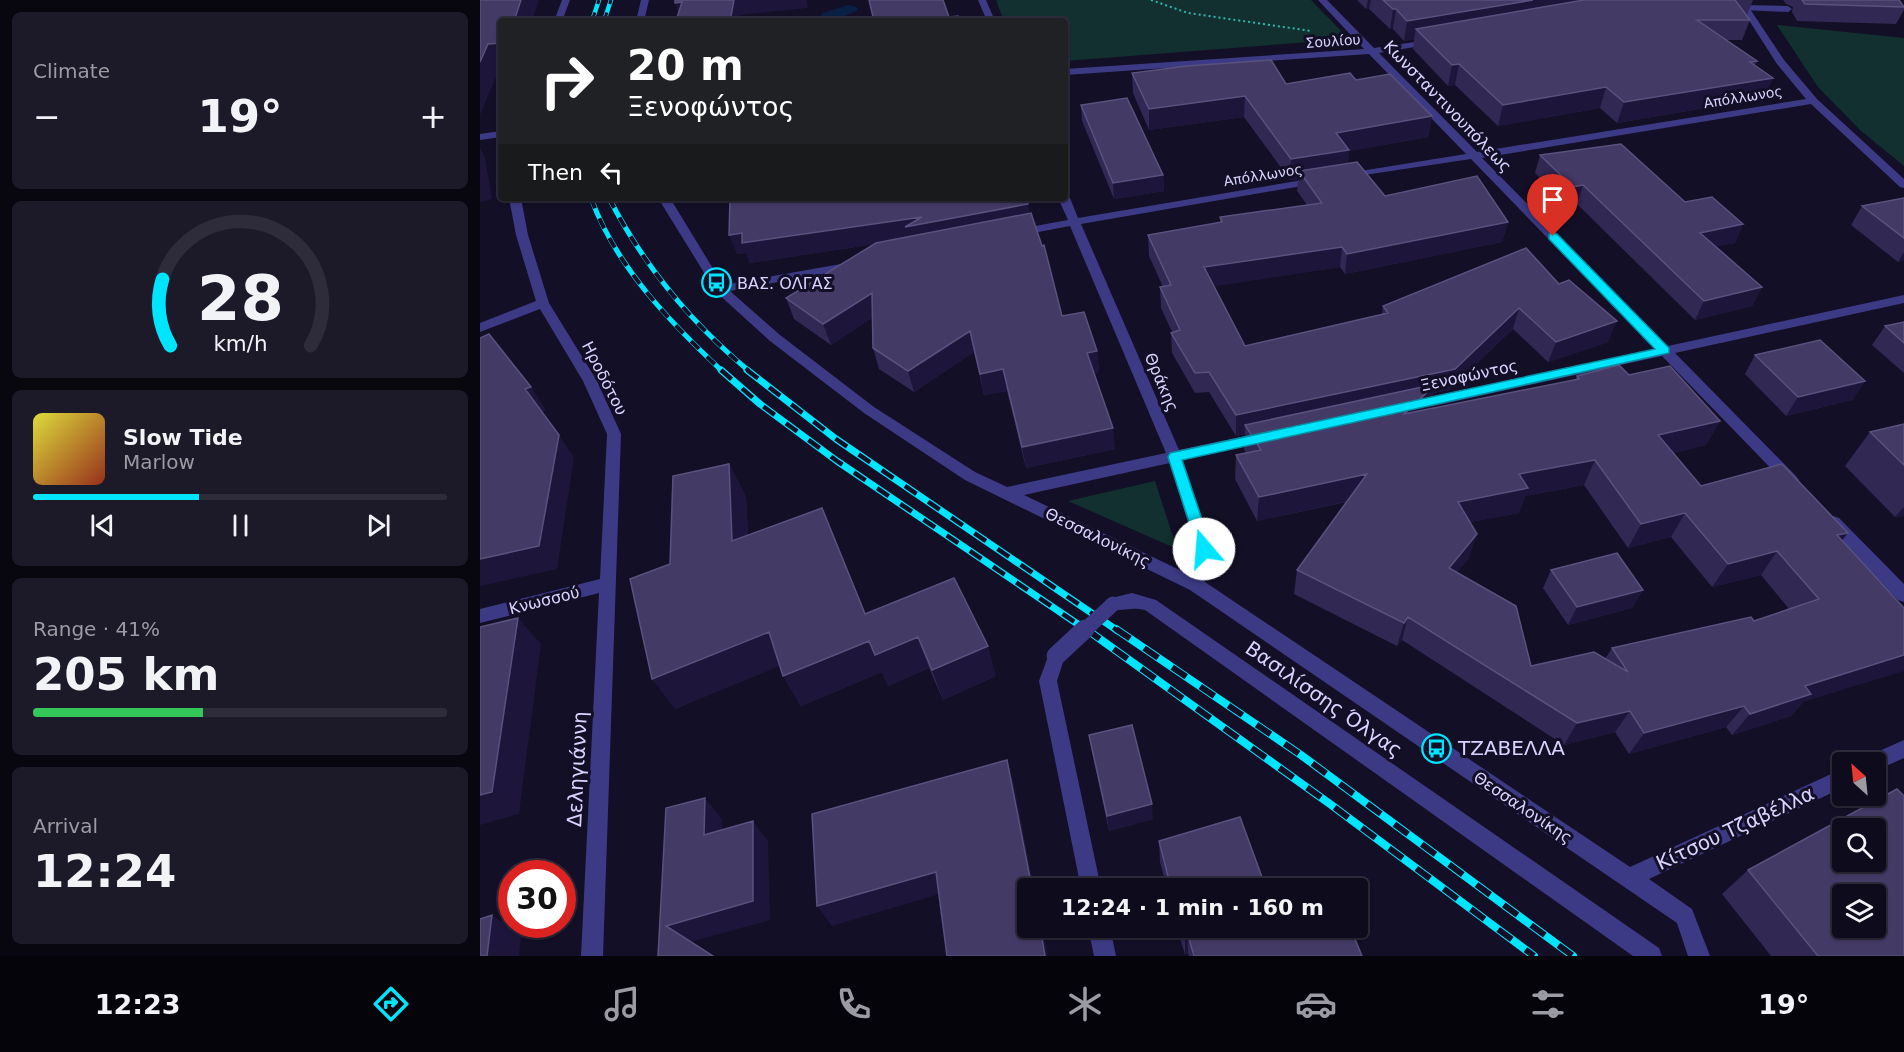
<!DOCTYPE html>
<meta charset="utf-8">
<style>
body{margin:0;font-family:"DejaVu Sans",sans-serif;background:#1c1929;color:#f1f3f6;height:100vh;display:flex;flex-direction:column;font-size:22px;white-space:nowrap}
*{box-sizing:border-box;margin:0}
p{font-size:20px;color:#9b9ba3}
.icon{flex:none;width:33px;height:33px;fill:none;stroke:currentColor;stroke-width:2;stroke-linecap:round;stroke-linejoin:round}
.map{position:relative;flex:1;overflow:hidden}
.side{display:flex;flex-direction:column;gap:12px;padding:12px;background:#08060f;width:480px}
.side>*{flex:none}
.hud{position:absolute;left:18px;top:18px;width:570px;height:183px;border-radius:6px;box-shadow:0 2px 4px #0004,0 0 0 2px #2e2b3b;background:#202124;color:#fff;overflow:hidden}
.needle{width:39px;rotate:333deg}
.controls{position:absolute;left:1352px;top:752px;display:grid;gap:12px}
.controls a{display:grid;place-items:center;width:54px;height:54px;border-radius:6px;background:#0e0b1c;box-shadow:0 2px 4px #0004,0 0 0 2px #2e2b3b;font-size:30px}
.speed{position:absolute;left:18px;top:860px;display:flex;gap:12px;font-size:30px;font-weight:700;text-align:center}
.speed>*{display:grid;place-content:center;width:78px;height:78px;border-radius:50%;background:#0e0b1c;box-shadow:0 2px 4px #0004,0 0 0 2px #2e2b3b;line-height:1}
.speed .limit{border:9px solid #d22;background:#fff;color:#111}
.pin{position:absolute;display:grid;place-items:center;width:51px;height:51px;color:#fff;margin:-62px -26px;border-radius:50% 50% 50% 0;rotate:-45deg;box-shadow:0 0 6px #0007}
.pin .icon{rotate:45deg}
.me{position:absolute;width:66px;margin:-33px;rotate:342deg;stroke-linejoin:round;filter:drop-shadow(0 0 4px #0008)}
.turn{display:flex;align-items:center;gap:21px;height:126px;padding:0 30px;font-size:27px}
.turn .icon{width:78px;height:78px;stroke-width:2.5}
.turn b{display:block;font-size:42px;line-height:51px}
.then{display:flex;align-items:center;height:57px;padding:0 30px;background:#0003;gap:12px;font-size:22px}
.big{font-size:45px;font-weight:700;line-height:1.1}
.side .card{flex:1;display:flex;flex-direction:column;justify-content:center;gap:9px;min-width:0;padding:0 21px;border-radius:9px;background:#1c1929}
.side .dial{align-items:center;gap:0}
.dial svg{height:156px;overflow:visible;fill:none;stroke:#2e2b3b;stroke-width:7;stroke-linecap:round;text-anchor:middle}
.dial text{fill:#f1f3f6;stroke:none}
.song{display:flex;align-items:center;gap:18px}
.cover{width:72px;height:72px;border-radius:9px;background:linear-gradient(135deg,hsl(60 70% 55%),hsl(10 70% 35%))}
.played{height:6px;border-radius:3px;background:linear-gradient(90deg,#00e5ff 40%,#2e2b3b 40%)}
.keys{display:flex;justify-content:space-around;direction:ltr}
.heat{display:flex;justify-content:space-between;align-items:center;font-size:33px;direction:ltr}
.charge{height:9px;border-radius:4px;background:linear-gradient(90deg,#34c759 41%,#2e2b3b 0)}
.trip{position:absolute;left:537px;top:878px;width:351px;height:60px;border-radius:6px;background:#0e0b1c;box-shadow:0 2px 4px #0004,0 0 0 2px #2e2b3b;font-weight:700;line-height:60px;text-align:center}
.menu{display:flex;height:96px;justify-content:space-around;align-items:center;background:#06040b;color:#9b9ba3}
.menu .icon{width:42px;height:42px}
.menu .on{color:#00e5ff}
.menu b{font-size:27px;color:#f1f3f6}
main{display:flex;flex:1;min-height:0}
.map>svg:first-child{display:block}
</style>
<main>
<section class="side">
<div class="card"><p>Climate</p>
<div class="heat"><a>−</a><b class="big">19°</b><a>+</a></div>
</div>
<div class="card dial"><svg viewBox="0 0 100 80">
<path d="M14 69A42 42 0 1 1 86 69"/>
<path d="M14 69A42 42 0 0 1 10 35" stroke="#00e5ff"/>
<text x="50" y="56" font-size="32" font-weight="700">28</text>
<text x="50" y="72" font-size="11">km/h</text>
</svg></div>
<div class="card">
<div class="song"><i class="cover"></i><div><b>Slow Tide</b><p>Marlow</p></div></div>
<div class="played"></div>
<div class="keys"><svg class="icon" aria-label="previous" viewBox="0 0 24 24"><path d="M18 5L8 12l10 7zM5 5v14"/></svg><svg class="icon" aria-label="pause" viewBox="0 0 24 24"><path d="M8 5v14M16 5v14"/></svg><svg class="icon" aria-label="next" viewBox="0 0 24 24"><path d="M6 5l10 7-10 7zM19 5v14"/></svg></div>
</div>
<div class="card"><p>Range · 41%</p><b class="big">205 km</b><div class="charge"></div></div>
<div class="card"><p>Arrival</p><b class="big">12:24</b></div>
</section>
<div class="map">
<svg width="1424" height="956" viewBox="0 0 1424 956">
<rect width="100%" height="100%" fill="#130f26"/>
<path fill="#12302f" d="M516 0H831L869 39 585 61V21H524Z
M1297 25 1424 38V166L1380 130 1338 87Z
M675 481 697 549 588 501Z"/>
<path fill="#0a1f44" d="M368 5 377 7 378 10 354 21H338L343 13Z"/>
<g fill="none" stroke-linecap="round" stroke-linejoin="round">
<path stroke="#2fb8b0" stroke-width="2" stroke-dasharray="2 3" stroke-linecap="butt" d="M671 0 708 13 831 31"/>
<path fill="#3d3a85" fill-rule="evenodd" d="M1260 5 1308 6 1312 9 1308 12 1263 10 1259 7Z"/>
<path fill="#3d3a85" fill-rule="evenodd" d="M82 0H90L82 21H74Z
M161 0H169L164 21H156Z
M498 0H506L515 21H507Z
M838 0H847L894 48 955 39V43L952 44 899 53 997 152 1326 99 1297 64 1256 0H1264L1304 60 1337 99 1424 179V188L1420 187 1331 104 1002 158 1188 346 1424 295V303L1195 353 1316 476 1319 480 1316 484H1306L1182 356 931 411 926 409 924 406 926 403 931 401 1175 349 991 159 864 178 863 176 868 173 986 154 889 54 585 75V69L884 49Z
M21 131V137L0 140V134Z
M835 178 839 179V183L601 224 699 450 785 432 792 437 785 442 703 460 732 549 725 582 1150 867 1362 769V788L1169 879 1212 909 1230 956H1208L1197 923 710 590 485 480 384 413 290 341 236 292 178 198H190L243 285 378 261 380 264 374 268 250 291 300 335 394 407 495 472 527 487 686 453 590 226 537 236 531 232 533 230 588 220 578 198H585V195L590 198 598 218ZM690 463 716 549 710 575 544 495Z
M29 198H41L48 235 69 303 117 381 141 434 123 956H101L119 593 0 623V609L120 579 127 434 103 381 60 309 0 332V323L56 301 36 235Z
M1353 516 1359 518 1424 584V602L1418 600 1347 526 1345 522 1347 518Z
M652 593 676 600 1179 948 1182 956H1153L665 610C650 606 639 613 627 609L625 604 627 599Z
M576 649 582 651 585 656 577 681 621 888H601L559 681 570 651Z
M1424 740V758L1395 771V762H1386L1388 756Z
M608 927H630L636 956H614Z"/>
<defs>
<path id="rail-far3" d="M112 21 119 0
M124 21 131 0"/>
<path id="rail-far2" d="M111 198C136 267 190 322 242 371
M129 198C164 266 210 322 269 371"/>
<path id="rail-far1" d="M241 370 280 404 357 461 608 631
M267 370 356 439 638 631"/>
<path id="rail" d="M606 629 850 804 1054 956
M636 629 821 755 1093 956"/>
</defs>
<use href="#rail-far3" stroke="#00e5ff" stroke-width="4.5"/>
<use href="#rail-far2" stroke="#00e5ff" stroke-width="5"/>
<use href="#rail-far1" stroke="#00e5ff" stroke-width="7"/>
<use href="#rail" stroke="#00e5ff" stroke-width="8"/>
<use href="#rail-far3" stroke="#130f26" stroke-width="3" stroke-dasharray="9" stroke-linecap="butt"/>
<use href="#rail-far2" stroke="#130f26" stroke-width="4" stroke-dasharray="11" stroke-linecap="butt"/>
<use href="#rail-far1" stroke="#130f26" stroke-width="4.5" stroke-dasharray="14" stroke-linecap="butt"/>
<use href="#rail" stroke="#130f26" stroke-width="6" stroke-dasharray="17" stroke-linecap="butt"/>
<path stroke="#3d3a85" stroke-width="15" d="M604 631 633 604"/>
<path stroke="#3d3a85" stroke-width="19" d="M576 656 605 629"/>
</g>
<path fill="#312854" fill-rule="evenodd" d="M877 0H1273L1267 15 1270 20 1262 40H1246L1277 61 1275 65 1293 78 1284 98 1137 123 1120 108 1018 126 975 85 968 86 933 49 934 39 924 41 913 29H910L889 9H886Z
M1303 0H1419L1424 6V10L1416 24 1317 21 1312 12 1313 7 1306 4Z
M652 73 806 84 876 80 952 116 948 137 869 151 868 163 905 196 1028 222 1022 242 865 274 860 267 734 286 765 346 902 314 903 306 1046 248 1128 342 1068 362 1033 329 969 390 953 393 950 409 1095 380 1097 376 1149 375 1240 421 1226 445 1193 453 1221 486 1362 541 1323 702 1311 716 1252 735 1246 727 1149 754 1135 732 1084 745 922 640 917 646 814 594 817 570 866 502 777 521 755 479 756 455 766 453 764 449 765 434 756 436 729 392 715 393 692 353 691 333 692 332 681 308 680 287H683L669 256 668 235 740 223V217L827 205 817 191 818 179 810 180 764 117 669 130 653 93ZM1104 485 1148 548 1191 537 1232 587 1281 575 1309 609 1274 621 1132 648 1125 659 1051 666 977 572 989 558 990 522 1039 513 1045 496Z
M601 105 683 175 684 191 634 199 602 121Z
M1060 155 1205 202 1263 224 1255 243 1236 246 1282 287 1272 306 1215 320 1097 204 1087 206 1055 173Z
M250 198 549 214 582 316 617 351 619 372 614 373 635 449 546 468 527 391 504 395 494 352 434 392 399 369 393 348 392 318 351 345 314 319 306 298 395 244 270 263 266 253 257 254Z
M1424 198V260L1418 262 1371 225 1382 206Z
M1424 322V373L1392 345 1405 326Z
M1275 355 1385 381 1372 400 1306 416 1265 374Z
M1424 424V516L1415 517 1365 466 1390 432Z
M249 464 266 497 268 535 342 508 386 614 516 676 463 700 449 668 408 686 402 672 321 706 303 676 300 665 195 709 190 564Z
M1071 570 1163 590 1152 608 1088 625 1063 588Z
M609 735 673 819 629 831 612 752Z
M679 841 786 888H687L680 862Z
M1268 870 1424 956H1291L1242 894Z
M697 927H835L838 934 882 956H709L708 953 705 955Z"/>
<path fill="#1d163a" d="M41 0H59L52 21H34Z
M254 0H327L328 8 260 15 259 21H250Z
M888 0H891L889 9H886Z
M1053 0H1164L936 29 934 39 924 41 927 21Z
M202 2 201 20 195 3Z
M913 9H916L913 29H910Z
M21 43V67H20L0 115V62L8 44Z
M979 64 975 85 968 86 972 65Z
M1293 78 1284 98 1137 123 1144 102Z
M1126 87 1120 108 1018 126 1023 105Z
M765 96 764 117 669 130V109Z
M952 116 948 137 869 151 867 171H819L818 179 810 180 811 159 856 133Z
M0 148 5 157 12 199 0 202Z
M683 175 684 191 634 199 633 183Z
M1103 185 1097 204 1087 206 1093 187Z
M548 204 551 224 428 239 270 263 266 253 257 254 249 235 262 233 442 217Z
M1028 222 1022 242 865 274 867 254Z
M1263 224 1255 243 1212 251 1220 233Z
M862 247 860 267 724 288V267Z
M1424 252V260L1418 262Z
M1282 287 1272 306 1215 320 1224 301Z
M392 293 398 314 351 345 343 324Z
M1039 308 1033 329 969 390 953 393 950 409 919 438 765 425V434L756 436V415Z
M1137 321 1128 342 1068 362 1076 342Z
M490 331 494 352 434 392 428 371Z
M617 351 619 372 610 374 607 353Z
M523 369 527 391 504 395 500 374Z
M1385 381 1372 400 1306 416 1318 397Z
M51 387 66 410 61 413 45 389Z
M1240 421 1226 445 1166 459 1178 435Z
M633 428 635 449 546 468 542 447Z
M79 435 94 458 77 569 0 586V559Z
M1115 460 1104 485 1045 496 1039 513 970 526 978 502 1039 474Z
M249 464 266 497 270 573 252 541Z
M887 474 882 498 777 521 779 497Z
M1424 507V516L1415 517Z
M1205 513 1191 537 1148 548 1161 524Z
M1368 533 1349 557 1357 535Z
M997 534 989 558 961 591 969 568Z
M1297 551 1281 575 1232 587 1248 564Z
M1163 590 1152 608 1088 625 1097 607Z
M928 617 922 640 917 646 924 623Z
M38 618 61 644 39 814 0 825V795Z
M289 632 307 663 195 709 172 679Z
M438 637 449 668 408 686 402 672 321 706 303 676 389 641Z
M508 646 516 676 463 700 452 670Z
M1424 655V671L1323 702 1311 716 1252 735 1270 714 1325 686Z
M1264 706 1246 727 1149 754 1164 733Z
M1150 711 1135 732 1084 745 1097 723Z
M527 760 534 784 554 888H552Z
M225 798 242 819V855L224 835Z
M672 804 673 819 629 831 627 816Z
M273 821 288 841 290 920 206 943 186 926Z
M456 872 466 892 352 926 337 906Z
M12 915 41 935 39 956H7Z
M560 927H562L568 956H565Z
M708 935V953L705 955V936Z"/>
<path fill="#433a66" stroke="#5a527e" stroke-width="1.5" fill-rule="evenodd" d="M0 0H41L34 21H21V43L8 44 0 62Z
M195 0H254L250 21H196L202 2 195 3Z
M389 0H463L469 17 478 16 479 21H394Z
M903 0H1053L927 21 916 9H913Z
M1104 0H1255L1270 20H1217L1277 61 1270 62 1293 78 1144 102 1126 87 1023 105 979 64 972 65 936 29Z
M1322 0H1419L1424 7 1325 4Z
M791 60 806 84 870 73 876 80 910 74 952 116 856 133 869 150 811 159 765 96 669 109 652 73 707 66Z
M647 98 683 175 633 183 601 105Z
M1141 144 1205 202 1232 197 1263 224 1220 233 1282 287 1224 301 1103 185 1093 187 1060 155Z
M877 162 905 196 997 176 1028 222 867 254 862 247 724 267 765 346 908 313 903 306 1046 248 1079 284 1089 280 1137 321 1076 342 1039 308 975 369 756 415 729 372 715 373 691 333 700 330 680 287 691 285 668 235 742 222 740 217 842 203 819 171Z
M250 198H546L548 204 425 227 442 217 262 243V233L249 235Z
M1424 198V238L1382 206Z
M551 213 562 246 564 245 582 316 604 312 617 351 607 353 633 428 542 447 523 369 500 374 490 331 428 371 393 348 392 293 343 324 306 298 396 243Z
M1424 322V343L1405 326Z
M9 334 51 387 45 389 79 435 59 546 0 559V338Z
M1340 340 1385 381 1318 397 1275 355Z
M1139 365 1149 375 1190 366 1240 421 1178 435 1221 486 1302 464 1368 533 1357 535 1424 608V655L1325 686 1331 694 1270 714 1264 706 1164 733 1150 711 1097 723 928 617 924 623 817 570 887 474 779 497 756 455 781 450 765 425 956 384 924 414 1099 379 1097 376ZM1115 460 1161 524 1205 513 1248 564 1297 551 1339 599 1274 621 1271 617 1132 648 1148 672 1114 652 1051 666 1036 606 969 568 997 534 978 502 1048 488 1039 474Z
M1424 424V465L1390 432Z
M249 464 252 541 342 508 385 614 474 578 508 646 452 670 438 637 395 655 389 641 303 676 289 632 172 679 150 579 190 564 193 476Z
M1137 553 1163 590 1097 607 1071 570Z
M38 618 12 792 0 795V627Z
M652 725 672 804 627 816 609 735Z
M527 760 552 888H548V927H560L565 956H467L456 872 337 906 332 814Z
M1417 789 1424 796V956H1338L1268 870ZM1362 828H1395V861H1362ZM1362 894H1395V927H1362Z
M225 798 224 835 273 821V901L186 926 233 956H178L186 808Z
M760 817 786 888H691L679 841Z
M817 883 819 888H801Z
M12 915 7 956H0V919Z
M702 927H835L838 934 852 927H870L882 956H714L708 935 705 936Z"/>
<path fill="#00e5ff" stroke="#0095a6" stroke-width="1.5" d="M1073 233 1077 234 1189 348V353L702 460 732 549 730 553H719L688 457 690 453 1175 349 1069 239V234Z"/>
<defs>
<symbol id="bus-ring" viewBox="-11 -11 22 22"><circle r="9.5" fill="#130f26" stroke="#00e5ff" stroke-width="1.5"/><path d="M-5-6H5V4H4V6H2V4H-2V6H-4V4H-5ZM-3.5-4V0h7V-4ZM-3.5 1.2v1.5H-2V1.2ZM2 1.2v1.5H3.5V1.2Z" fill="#00e5ff"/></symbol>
</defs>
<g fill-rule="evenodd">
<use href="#bus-ring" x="220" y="266" width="33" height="33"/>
<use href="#bus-ring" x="940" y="732" width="33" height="33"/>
</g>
<g text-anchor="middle" stroke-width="6" stroke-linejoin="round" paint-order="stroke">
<g font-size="14" fill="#d9d4ff" stroke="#130f26">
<text transform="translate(853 41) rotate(-4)" y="5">Σουλίου</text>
<text transform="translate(1263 97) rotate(-9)" y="5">Απόλλωνος</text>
<text transform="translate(783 175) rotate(-9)" y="5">Απόλλωνος</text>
</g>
<g font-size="16" fill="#d9d4ff" stroke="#130f26">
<text transform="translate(968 106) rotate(46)" y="6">Κωνσταντινουπόλεως</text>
<text transform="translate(989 375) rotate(-12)" y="6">Ξενοφώντος</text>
<text transform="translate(125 378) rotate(63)" y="6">Ηροδότου</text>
<text transform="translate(682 382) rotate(67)" y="6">Θράκης</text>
<text transform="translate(618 537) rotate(26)" y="6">Θεσσαλονίκης</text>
<text transform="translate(64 600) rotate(-14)" y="6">Κνωσσού</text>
<text transform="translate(1043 807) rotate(34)" y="6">Θεσσαλονίκης</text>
</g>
<g font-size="16" fill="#d9d4ff" stroke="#130f26" text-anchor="start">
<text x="257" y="289">ΒΑΣ. ΟΛΓΑΣ</text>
</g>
<g font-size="20" fill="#d9d4ff" stroke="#130f26">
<text transform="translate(844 699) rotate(35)" y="7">Βασιλίσσης Όλγας</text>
<text transform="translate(97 769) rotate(-87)" y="7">Δεληγιάννη</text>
<text transform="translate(1255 828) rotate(-25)" y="7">Κίτσου Τζαβέλλα</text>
</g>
<g font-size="20" fill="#d9d4ff" stroke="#130f26" text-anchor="start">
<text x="978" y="755">ΤΖΑΒΕΛΛΑ</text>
</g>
</g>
</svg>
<div class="controls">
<a><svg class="needle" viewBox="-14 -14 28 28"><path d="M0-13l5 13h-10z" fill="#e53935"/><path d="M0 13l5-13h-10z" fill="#9b9ba3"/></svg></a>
<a><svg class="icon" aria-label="search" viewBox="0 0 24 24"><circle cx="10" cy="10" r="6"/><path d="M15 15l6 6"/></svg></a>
<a><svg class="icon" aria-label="layers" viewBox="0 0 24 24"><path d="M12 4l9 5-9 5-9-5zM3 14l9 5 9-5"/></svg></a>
</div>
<div class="speed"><div class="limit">30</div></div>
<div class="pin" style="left:1073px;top:236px;background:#d93025"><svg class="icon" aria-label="arrive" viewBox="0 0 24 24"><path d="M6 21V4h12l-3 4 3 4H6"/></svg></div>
<svg class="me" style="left:724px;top:549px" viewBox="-20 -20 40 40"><circle r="19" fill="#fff"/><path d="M0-13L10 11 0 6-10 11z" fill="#00e5ff"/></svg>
<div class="trip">12:24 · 1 min · 160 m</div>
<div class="hud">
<div class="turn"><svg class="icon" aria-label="right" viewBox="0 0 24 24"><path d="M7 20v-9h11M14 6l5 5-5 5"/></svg><div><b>20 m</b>Ξενοφώντος</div></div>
<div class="then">Then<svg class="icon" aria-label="left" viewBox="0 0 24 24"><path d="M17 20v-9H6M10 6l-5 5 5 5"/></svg></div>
</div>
</div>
</main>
<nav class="menu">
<b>12:23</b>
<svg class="icon on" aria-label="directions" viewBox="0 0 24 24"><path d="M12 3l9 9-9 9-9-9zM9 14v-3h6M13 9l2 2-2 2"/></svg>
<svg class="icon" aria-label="music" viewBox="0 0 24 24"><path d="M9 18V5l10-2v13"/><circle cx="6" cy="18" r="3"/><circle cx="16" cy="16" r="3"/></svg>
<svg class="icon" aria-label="phone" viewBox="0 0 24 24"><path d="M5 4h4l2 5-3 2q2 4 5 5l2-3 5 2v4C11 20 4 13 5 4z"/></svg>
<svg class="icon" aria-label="climate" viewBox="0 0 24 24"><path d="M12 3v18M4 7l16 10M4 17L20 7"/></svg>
<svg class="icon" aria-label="car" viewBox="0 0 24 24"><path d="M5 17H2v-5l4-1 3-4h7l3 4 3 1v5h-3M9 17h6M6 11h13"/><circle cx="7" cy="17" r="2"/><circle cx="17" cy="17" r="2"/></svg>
<svg class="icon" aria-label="filters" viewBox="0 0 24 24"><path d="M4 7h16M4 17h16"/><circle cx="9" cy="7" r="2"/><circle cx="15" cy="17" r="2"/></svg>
<b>19°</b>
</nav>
